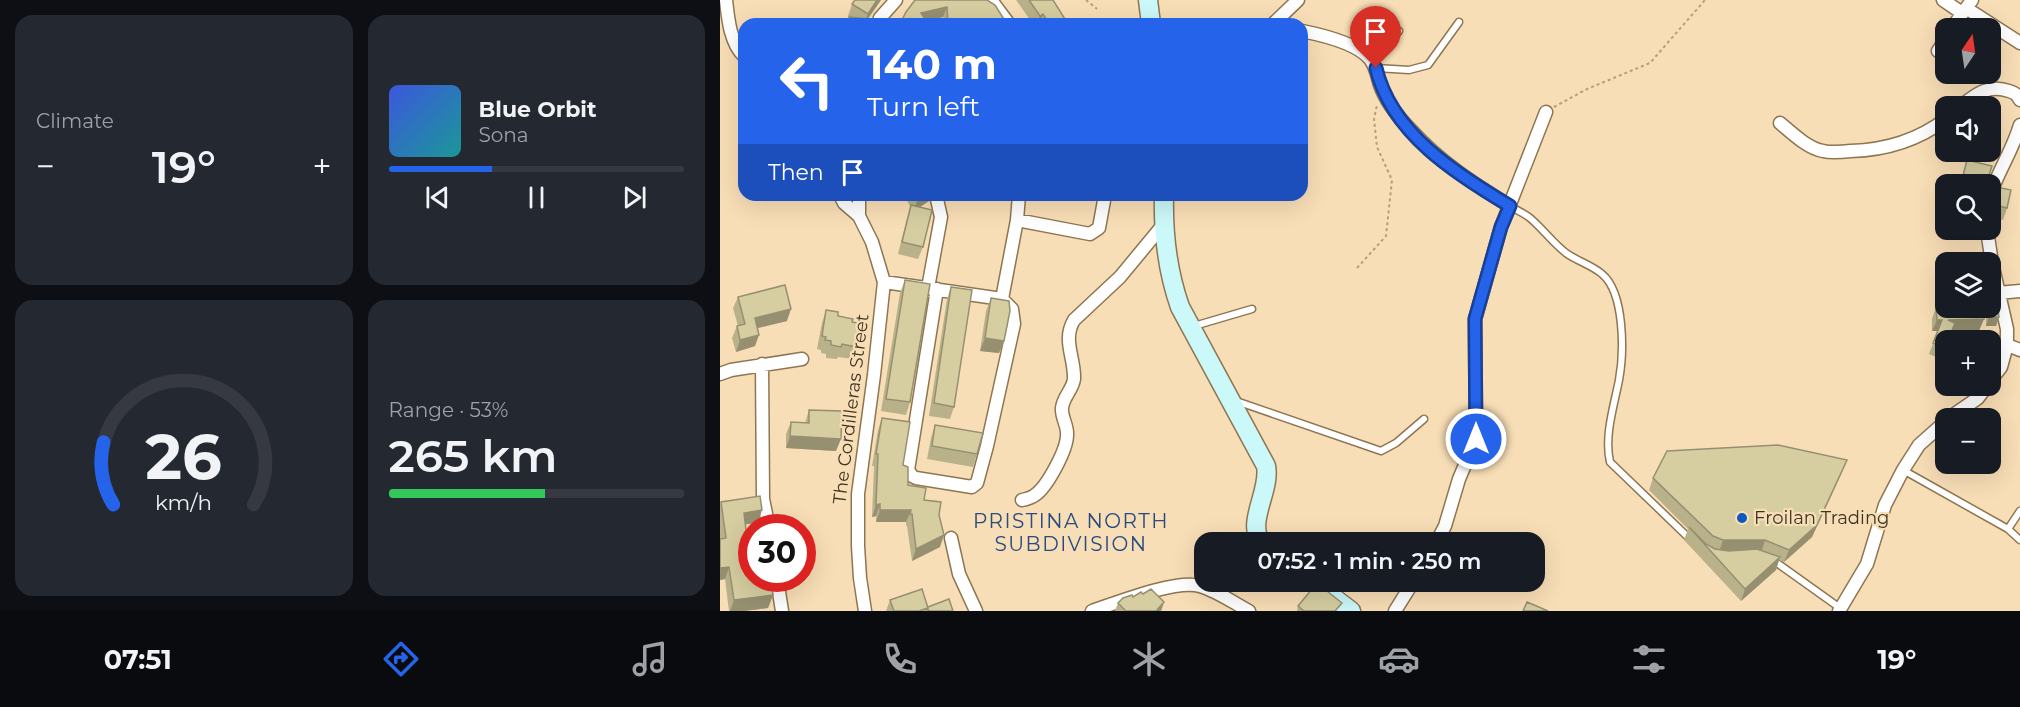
<!DOCTYPE html>
<meta charset="utf-8">
<style>
body{margin:0;font-family:Montserrat,sans-serif;background:#242831;color:#f1f3f6;height:100vh;display:flex;flex-direction:column;font-size:22px;white-space:nowrap}
*{box-sizing:border-box;margin:0}
p{font-size:20px;color:#9ea1a6}
.icon{flex:none;width:33px;height:33px;fill:none;stroke:currentColor;stroke-width:2;stroke-linecap:round;stroke-linejoin:round}
.map{position:relative;flex:1;overflow:hidden}
.details{display:flex;flex-direction:column;gap:15px;padding:15px;background:#0d0f14;width:720px}
.details>*{flex:none}
.hud{position:absolute;left:18px;top:18px;width:570px;height:183px;border-radius:18px;box-shadow:0 6px 24px #0002;background:#2563eb;color:#fff;overflow:hidden}
.needle{width:39px;rotate:13deg}
.buttons{position:absolute;left:1215px;top:18px;display:grid;gap:12px}
.buttons a{display:grid;place-items:center;width:66px;height:66px;border-radius:12px;background:#171b24;box-shadow:0 6px 24px #0002;font-size:30px}
.speed{position:absolute;left:18px;top:514px;display:flex;gap:12px;font-size:30px;font-weight:700;text-align:center}
.speed>*{display:grid;place-content:center;width:78px;height:78px;border-radius:50%;background:#171b24;box-shadow:0 6px 24px #0002;line-height:1}
.speed .limit{border:9px solid #d22;background:#fff;color:#111}
.pin{position:absolute;display:grid;place-items:center;width:51px;height:51px;color:#fff;margin:-62px -26px;border-radius:50% 50% 50% 0;rotate:-45deg;box-shadow:0 0 6px #0007}
.pin .icon{rotate:45deg}
.me{position:absolute;width:66px;margin:-33px;rotate:0deg;stroke-linejoin:round;filter:drop-shadow(0 0 4px #0008)}
.turn{display:flex;align-items:center;gap:21px;height:126px;padding:0 30px;font-size:27px}
.turn .icon{width:78px;height:78px;stroke-width:2.5}
.turn b{display:block;font-size:42px;line-height:51px}
.then{display:flex;align-items:center;height:57px;padding:0 30px;background:#0003;gap:12px;font-size:22px}
.big{font-size:45px;font-weight:600;line-height:1.1}
.details .tile{flex:1;display:flex;flex-direction:column;justify-content:center;gap:9px;min-width:0;padding:0 21px;border-radius:18px;background:#242831}
.details .dial{align-items:center;gap:0}
.dial svg{height:156px;overflow:visible;fill:none;stroke:#363941;stroke-width:7;stroke-linecap:round;text-anchor:middle}
.dial text{fill:#f1f3f6;stroke:none}
.song{display:flex;align-items:center;gap:18px}
.cover{width:72px;height:72px;border-radius:9px;background:linear-gradient(135deg,hsl(230 70% 55%),hsl(180 70% 35%))}
.played{height:6px;border-radius:3px;background:linear-gradient(90deg,#2563eb 35%,#363941 35%)}
.keys{display:flex;justify-content:space-around;direction:ltr}
.heat{display:flex;justify-content:space-between;align-items:center;font-size:33px;direction:ltr}
.charge{height:9px;border-radius:4px;background:linear-gradient(90deg,#34c759 53%,#363941 0)}
.details .tiles{flex:1;display:grid;gap:15px;grid-template-columns:repeat(2,1fr)}
.trip{position:absolute;left:474px;top:532px;width:351px;height:60px;border-radius:18px;background:#171b24;box-shadow:0 6px 24px #0002;font-weight:600;line-height:60px;text-align:center}
.tab-bar{display:flex;height:96px;justify-content:space-around;align-items:center;background:#090b0e;color:#9ea1a6}
.tab-bar .icon{width:42px;height:42px}
.tab-bar .on{color:#2563eb}
.tab-bar b{font-size:27px;color:#f1f3f6}
main{display:flex;flex:1;min-height:0}
.map>svg:first-child{display:block}
</style>
<main>
<section class="details">
<div class="tiles">
<div class="tile"><p>Climate</p>
<div class="heat"><a>−</a><b class="big">19°</b><a>+</a></div>
</div>
<div class="tile">
<div class="song"><i class="cover"></i><div><b>Blue Orbit</b><p>Sona</p></div></div>
<div class="played"></div>
<div class="keys"><svg class="icon" aria-label="previous" viewBox="0 0 24 24"><path d="M18 5L8 12l10 7zM5 5v14"/></svg><svg class="icon" aria-label="pause" viewBox="0 0 24 24"><path d="M8 5v14M16 5v14"/></svg><svg class="icon" aria-label="next" viewBox="0 0 24 24"><path d="M6 5l10 7-10 7zM19 5v14"/></svg></div>
</div>
<div class="tile dial"><svg viewBox="0 0 100 80">
<path d="M14 69A42 42 0 1 1 86 69"/>
<path d="M14 69A42 42 0 0 1 9 37" stroke="#2563eb"/>
<text x="50" y="56" font-size="32" font-weight="700">26</text>
<text x="50" y="72" font-size="11">km/h</text>
</svg></div>
<div class="tile"><p>Range · 53%</p><b class="big">265 km</b><div class="charge"></div></div>
</div>
</section>
<div class="map">
<svg width="1300" height="611" viewBox="0 0 1300 611">
<rect width="100%" height="100%" fill="#f8deb6"/>
<g fill="none" stroke-linecap="round" stroke-linejoin="round">
<defs>
<path id="lane" d="M649 57 679 31
M656 68 689 70 708 65 739 22
M790 206C796 210 804 213 810 218 823 229 833 243 846 253 857 261 872 265 882 274 905 293 904 353 899 380 894 406 884 436 890 462L971 540
M474 326 532 309
M516 401 661 451 676 443 704 419
M1183 470 1288 529 1300 540
M1288 529 1300 511
M1052 562 1057 563 1120 608"/>
<path id="street" d="M6 0C8 18 10 43 24 56
M271 0 289 24
M1223 0 1242 13
M1246 8 1300 43
M158 24 160 18 176 0
M553 24 578 0
M1232 28 1252 0
M582 31C602 35 637 43 650 59 656 67 657 75 660 85 666 102 678 117 691 130 720 162 754 184 790 206
M1218 51 1226 39
M1241 106C1256 94 1269 84 1289 91 1295 93 1297 94 1300 100
M1060 123C1072 133 1087 148 1103 151 1111 153 1122 152 1131 151 1166 150 1197 141 1226 119
M120 195 124 203 139 216V195
M1270 195C1279 170 1293 149 1300 125
M139 216 152 242 164 282 154 375 138 494V546L140 578 145 611
M297 220 370 234 379 228 385 195
M1267 230 1272 263 1287 329V345L1281 367 1270 381
M164 282 282 299 292 309 294 324 267 446 257 483 252 487 196 478 192 476 188 470 217 289
M208 288 221 217 216 195
M1278 293 1300 291
M282 299 297 220 299 195
M1287 345 1300 350
M42 364 43 499 49 528
M0 374 11 370 82 359
M1229 418 1258 398 1267 386
M302 500C307 499 311 498 315 495 327 487 347 450 347 435 348 426 341 417 342 408 343 397 353 389 354 379 355 358 342 340 354 320L400 277 443 225
M231 538 239 574 256 611
M716 543 725 526 739 479 756 439 755 319 781 227 826 112
M57 579 62 611
M372 611C396 603 456 579 480 586 497 591 514 603 529 611
M675 611 693 582
M1119 611 1147 564 1165 505 1183 470 1199 445 1226 421"/>
<path id="secondary" d="M428 0 431 24
M444 195C443 234 447 270 460 307L546 466C551 490 526 522 541 543
M593 582 631 611"/>
</defs>
<use href="#lane" stroke="#8d7651" stroke-width="9"/>
<use href="#street" stroke="#8d7651" stroke-width="15"/>
<use href="#secondary" stroke="#8d7651" stroke-width="21"/>
<path stroke="#b39f80" stroke-width="2" stroke-dasharray="3 3" stroke-linecap="butt" d="M366 0 377 9
M834 107 867 89 930 63 985 0
M637 268 666 236 672 180 657 147 654 119 657 105"/>
<use href="#lane" stroke="#fff" stroke-width="6"/>
<use href="#street" stroke="#fff" stroke-width="12"/>
<use href="#secondary" stroke="#cbf8f9" stroke-width="18"/>
</g>
<path fill="#b8b18a" d="M135 0H161L148 19V24H126L129 17 128 16 132 4Z
M267 0 287 24H224L223 17 204 22 186 12Z
M296 0H333L348 24H313Z
M1247 160 1266 184H1240Z
M1270 190 1287 208 1283 220 1270 217Z
M183 195H211L209 201 199 207 203 247 198 259 178 254 187 218 191 207Z
M185 280 190 402 186 415 161 411 180 293Z
M231 287 234 407 230 419 209 416 227 299Z
M18 297 67 321 38 328 35 346 16 352 12 338 17 326H18L13 308Z
M271 298 284 341 279 353 260 351 266 311Z
M1226 298V308L1259 331H1232L1221 359 1209 354 1218 331H1212V319L1216 307H1225L1224 302Z
M1266 308H1270L1279 317 1276 326H1266Z
M106 310 118 316 132 322 137 347 132 359 118 357 117 359 106 358V354L101 353V350L97 349 102 323Z
M1226 350V375L1217 372Z
M89 410 116 451 66 448V434L71 422 85 423Z
M162 418 183 465 188 485 219 515 220 547 192 561 187 526H186V522H156V516L152 517 154 466H152L158 430Z
M215 425 257 454 253 467 207 459 211 438Z
M1122 472 1092 537 1064 562 1059 560 1056 570 1021 601 964 540 968 529 929 490 933 478Z
M1 502 38 523 25 524 27 538 53 595 48 608 24 611H9L5 579 0 580V505Z
M423 594 444 602 441 611H395L398 603 413 597Z
M170 600 208 607 233 611H166Z
M578 606 619 611H577Z"/>
<path fill="#969071" d="M157 0H161L144 24 148 14Z
M227 7 223 17 204 22 201 13Z
M323 14 319 24H317L320 16Z
M203 195H211L209 201 194 211 198 198Z
M71 309 67 321 30 330 35 318Z
M1269 317H1279L1276 326H1266Z
M1264 319 1259 331H1232L1228 320Z
M1217 320H1222L1218 331H1212Z
M39 335 35 346 16 352 20 340Z
M265 338 284 341 279 353 260 351Z
M70 436 121 439 116 451 66 448Z
M1127 460 1122 472 1092 537 1064 562 1069 550Z
M160 504 156 516 152 517 156 505Z
M42 510 38 523 19 525 24 513Z
M160 510H191L186 522H156Z
M224 535 220 547 192 561 196 549Z
M1003 540H1045L1041 553 999 552Z
M1060 557 1056 570 1021 601 1025 589Z
M9 567 5 579 0 580V568Z
M53 595 48 608 24 611H10L14 600Z
M444 602 441 611H436Z"/>
<path fill="#d6cea1" stroke="#969071" stroke-width="1.5" d="M135 0H157L148 14 132 4Z
M195 0H267L275 5 287 24H228L227 7 201 13 205 19 203 21 205 24H180L186 12Z
M309 0H333L348 24H329L323 14 320 16Z
M129 17 148 19V24H128Z
M1247 160 1272 166 1266 184H1241Z
M1281 188 1291 190 1287 208 1270 204V190L1272 191H1276Z
M196 195H203L198 198Z
M191 205 212 210 203 247 182 242Z
M185 280 210 284 190 402 166 399Z
M65 285 71 309 35 318 39 335 20 340 17 326 25 324 18 297Z
M231 287 252 290 234 407 214 403Z
M271 298 289 301 290 311 284 341 265 338Z
M1270 299H1277L1279 317H1269V308H1270Z
M1216 307 1263 308 1264 319 1228 320 1235 323 1228 340H1226L1225 348 1213 343 1222 320H1217Z
M106 310 118 312V316L133 319 132 322 138 323 137 325 141 326 137 347 122 344 121 347 111 345V341L105 340 106 337 102 336Z
M1270 345 1275 348 1270 357Z
M1226 350V366L1220 363Z
M89 410 122 411 121 439 70 436 71 422 89 423Z
M162 418 190 422 183 465 188 467V485L206 488 204 500 221 502 219 515 224 535 196 549 192 514H190L191 510H160V504L156 505 158 454H156Z
M215 425 263 433 257 454 212 446Z
M1058 445 1127 460 1097 525 1069 550 1045 540H1003L993 536 933 478 947 451Z
M40 496 42 510 24 513 27 538 32 537V579H51L53 595 14 600 9 567 0 568V539L6 538 1 502Z
M969 527 986 544 995 549 1009 551 1037 549 1060 557 1025 589Z
M597 583 622 603 615 611H584L578 606Z
M202 589 208 608 199 611H174L170 600Z
M431 589 444 602 436 611H406L398 603 403 598 412 595 413 597 421 592 423 594Z
M229 599 233 611H209L207 608 208 607Z
M807 602 828 611H803Z"/>
<g fill="none" stroke-linecap="round" stroke-linejoin="round">
<defs>
<path id="route" d="M656 68C671 133 736 174 790 206L781 227 755 319 756 439"/>
</defs>
<use href="#route" stroke="#184099" stroke-width="15"/>
<use href="#route" stroke="#2563eb" stroke-width="10"/>
</g>
<circle fill="#0b58c2" stroke="#f8deb6" stroke-width="2" cx="1022" cy="518" r="6"/>
<g text-anchor="middle" stroke-width="4.5" stroke-linejoin="round" paint-order="stroke">
<g font-size="18" fill="#3e3424" stroke="#f8deb6">
<text transform="translate(131 409) rotate(-83)" y="6">The Cordilleras Street</text>
</g>
<g font-size="18" fill="#3e3424" stroke="#f8deb6" text-anchor="start">
<text x="1034" y="524">Froilan Trading</text>
</g>
<g font-size="20" letter-spacing="1.5" fill="#284b81" stroke="#f8deb6">
<text x="351" y="528">PRISTINA NORTH<tspan x="351" dy="23">SUBDIVISION</tspan></text>
</g>
</g>
</svg>
<div class="buttons">
<a><svg class="needle" viewBox="-14 -14 28 28"><path d="M0-13l5 13h-10z" fill="#e53935"/><path d="M0 13l5-13h-10z" fill="#9ea1a6"/></svg></a>
<a><svg class="icon" aria-label="sound" viewBox="0 0 24 24"><path d="M4 9h4l5-4v14l-5-4H4zM17 9q2 3 0 6"/></svg></a>
<a><svg class="icon" aria-label="search" viewBox="0 0 24 24"><circle cx="10" cy="10" r="6"/><path d="M15 15l6 6"/></svg></a>
<a><svg class="icon" aria-label="layers" viewBox="0 0 24 24"><path d="M12 4l9 5-9 5-9-5zM3 14l9 5 9-5"/></svg></a>
<a>+</a>
<a>−</a>
</div>
<div class="speed"><div class="limit">30</div></div>
<div class="pin" style="left:656px;top:68px;background:#d93025"><svg class="icon" aria-label="arrive" viewBox="0 0 24 24"><path d="M6 21V4h12l-3 4 3 4H6"/></svg></div>
<svg class="me" style="left:756px;top:439px" viewBox="-20 -20 40 40"><circle r="17" fill="#2563eb" stroke="#fff" stroke-width="3"/><path d="M0-11L8 9 0 5-8 9z" fill="#fff"/></svg>
<div class="trip">07:52 · 1 min · 250 m</div>
<div class="hud">
<div class="turn"><svg class="icon" aria-label="left" viewBox="0 0 24 24"><path d="M17 20v-9H6M10 6l-5 5 5 5"/></svg><div><b>140 m</b>Turn left</div></div>
<div class="then">Then<svg class="icon" aria-label="arrive" viewBox="0 0 24 24"><path d="M6 21V4h12l-3 4 3 4H6"/></svg></div>
</div>
</div>
</main>
<nav class="tab-bar">
<b>07:51</b>
<svg class="icon on" aria-label="directions" viewBox="0 0 24 24"><path d="M12 3l9 9-9 9-9-9zM9 14v-3h6M13 9l2 2-2 2"/></svg>
<svg class="icon" aria-label="music" viewBox="0 0 24 24"><path d="M9 18V5l10-2v13"/><circle cx="6" cy="18" r="3"/><circle cx="16" cy="16" r="3"/></svg>
<svg class="icon" aria-label="phone" viewBox="0 0 24 24"><path d="M5 4h4l2 5-3 2q2 4 5 5l2-3 5 2v4C11 20 4 13 5 4z"/></svg>
<svg class="icon" aria-label="climate" viewBox="0 0 24 24"><path d="M12 3v18M4 7l16 10M4 17L20 7"/></svg>
<svg class="icon" aria-label="car" viewBox="0 0 24 24"><path d="M5 17H2v-5l4-1 3-4h7l3 4 3 1v5h-3M9 17h6M6 11h13"/><circle cx="7" cy="17" r="2"/><circle cx="17" cy="17" r="2"/></svg>
<svg class="icon" aria-label="filters" viewBox="0 0 24 24"><path d="M4 7h16M4 17h16"/><circle cx="9" cy="7" r="2"/><circle cx="15" cy="17" r="2"/></svg>
<b>19°</b>
</nav>
